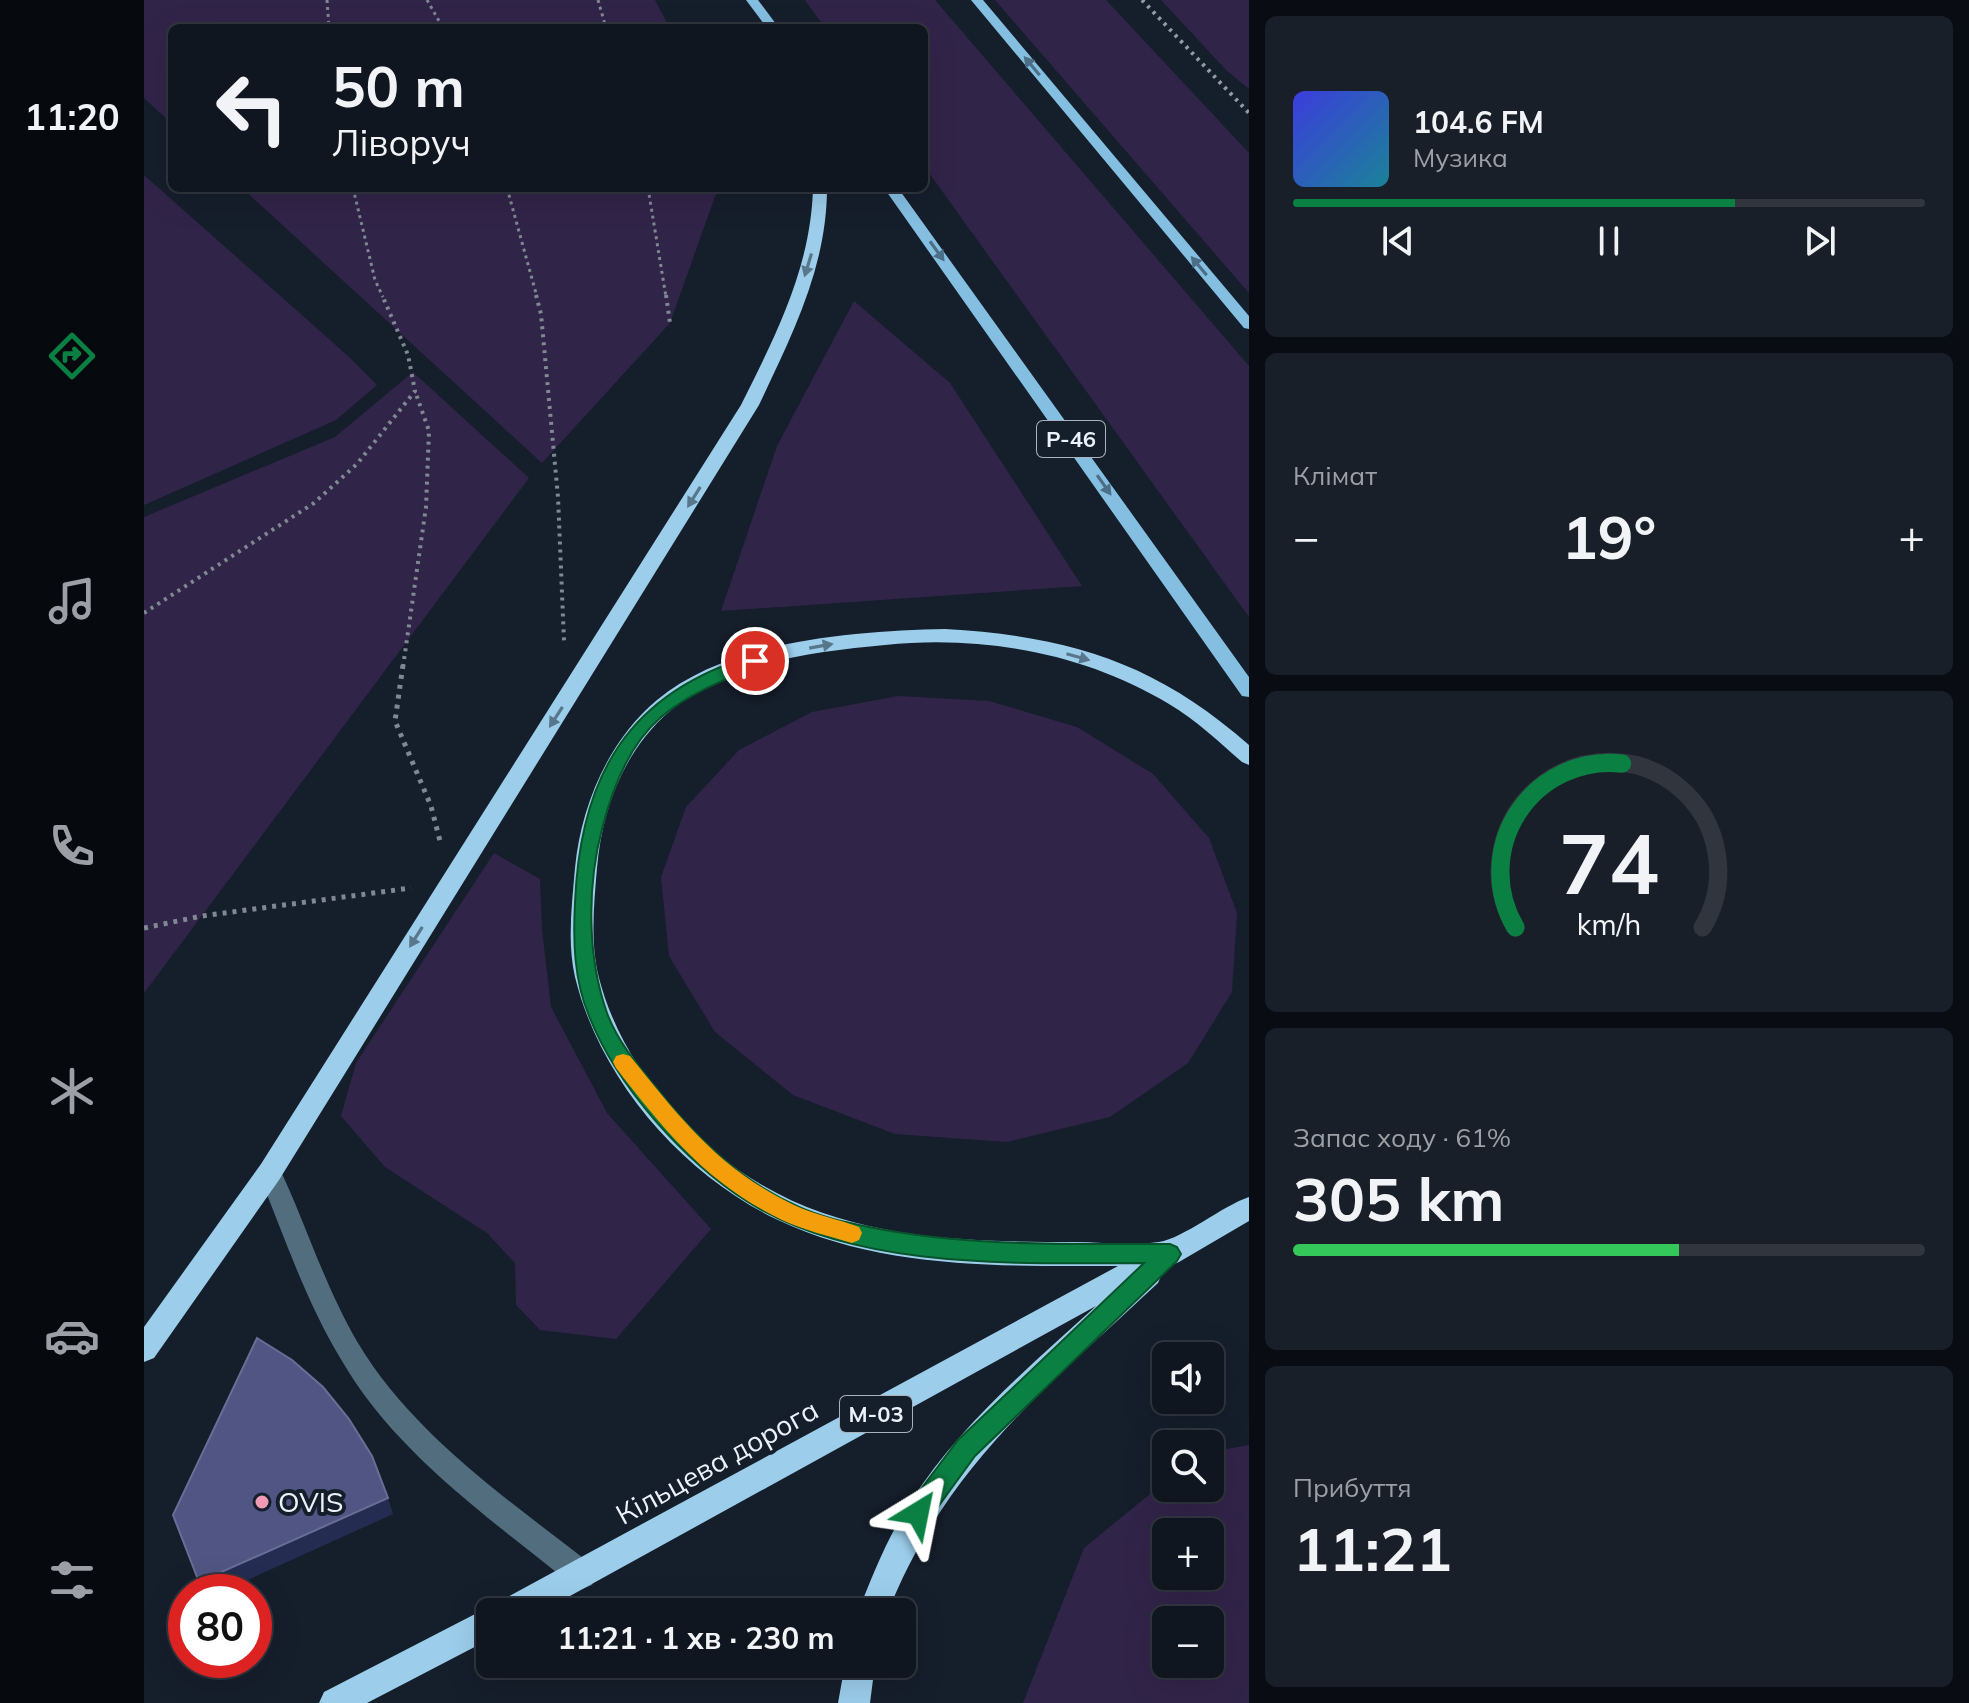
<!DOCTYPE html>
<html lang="uk">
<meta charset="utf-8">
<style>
body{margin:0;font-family:Mulish,sans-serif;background:#191f29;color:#f1f3f6;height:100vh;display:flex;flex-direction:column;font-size:30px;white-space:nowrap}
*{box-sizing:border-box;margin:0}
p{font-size:26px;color:#9c9fa5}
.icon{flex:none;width:44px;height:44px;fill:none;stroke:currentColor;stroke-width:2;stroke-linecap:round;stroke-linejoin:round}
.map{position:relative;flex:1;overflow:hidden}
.side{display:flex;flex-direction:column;gap:16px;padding:16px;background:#090c12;width:720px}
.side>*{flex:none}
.hud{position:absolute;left:24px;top:24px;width:760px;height:168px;border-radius:12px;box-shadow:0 8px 32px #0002,0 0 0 2px #30353e;background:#101620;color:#f1f3f6;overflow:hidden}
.fabs{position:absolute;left:1008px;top:1342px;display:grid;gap:16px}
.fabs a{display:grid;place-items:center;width:72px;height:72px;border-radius:12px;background:#101620;box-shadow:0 8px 32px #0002,0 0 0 2px #30353e;font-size:40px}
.speed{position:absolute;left:24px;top:1574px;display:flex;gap:16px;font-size:40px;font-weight:700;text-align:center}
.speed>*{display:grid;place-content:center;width:104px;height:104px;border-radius:50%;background:#101620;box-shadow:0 8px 32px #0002,0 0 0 2px #30353e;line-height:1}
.speed .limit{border:12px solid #d22;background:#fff;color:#111}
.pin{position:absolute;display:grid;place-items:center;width:68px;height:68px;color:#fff;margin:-34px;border:4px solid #fff;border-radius:50%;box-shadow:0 2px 8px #0007}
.me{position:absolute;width:88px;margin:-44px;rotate:35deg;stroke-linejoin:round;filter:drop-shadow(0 0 6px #0008)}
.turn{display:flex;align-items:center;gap:28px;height:168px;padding:0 32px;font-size:36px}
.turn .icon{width:104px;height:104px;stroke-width:2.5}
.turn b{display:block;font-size:56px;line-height:68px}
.big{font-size:60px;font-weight:700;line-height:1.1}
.side .widget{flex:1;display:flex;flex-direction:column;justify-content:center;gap:12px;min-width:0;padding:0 28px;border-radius:12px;background:#191f29}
.side .dial{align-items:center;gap:0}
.dial svg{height:208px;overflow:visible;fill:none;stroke:#30353e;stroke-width:7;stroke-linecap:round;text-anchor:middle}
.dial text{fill:#f1f3f6;stroke:none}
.song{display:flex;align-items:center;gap:24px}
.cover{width:96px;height:96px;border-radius:12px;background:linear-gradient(135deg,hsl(240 70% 55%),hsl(190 70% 35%))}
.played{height:8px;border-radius:4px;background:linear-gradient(90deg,#0b8043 70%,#30353e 70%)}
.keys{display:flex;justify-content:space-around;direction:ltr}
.heat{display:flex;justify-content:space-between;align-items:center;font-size:44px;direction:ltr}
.charge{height:12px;border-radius:6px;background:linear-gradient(90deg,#34c759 61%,#30353e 0)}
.trip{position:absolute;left:332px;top:1598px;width:440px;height:80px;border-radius:12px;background:#101620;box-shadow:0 8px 32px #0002,0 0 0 2px #30353e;font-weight:700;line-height:80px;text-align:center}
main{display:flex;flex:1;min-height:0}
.menu{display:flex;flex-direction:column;width:144px;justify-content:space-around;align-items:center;background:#06090d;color:#9c9fa5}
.menu .icon{width:56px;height:56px}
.menu .current{color:#0b8043}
.menu b{font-size:36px;color:#f1f3f6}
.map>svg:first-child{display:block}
</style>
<main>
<nav class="menu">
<b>11:20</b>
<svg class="icon current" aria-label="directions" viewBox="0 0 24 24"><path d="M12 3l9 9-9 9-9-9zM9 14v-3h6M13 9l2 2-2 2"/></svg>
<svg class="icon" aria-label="music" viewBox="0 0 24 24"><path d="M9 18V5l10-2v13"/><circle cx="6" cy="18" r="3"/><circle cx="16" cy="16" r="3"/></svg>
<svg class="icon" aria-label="phone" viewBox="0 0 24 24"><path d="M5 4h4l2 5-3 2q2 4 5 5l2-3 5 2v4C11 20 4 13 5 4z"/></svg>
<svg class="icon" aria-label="climate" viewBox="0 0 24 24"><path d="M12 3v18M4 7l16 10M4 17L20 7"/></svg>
<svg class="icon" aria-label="car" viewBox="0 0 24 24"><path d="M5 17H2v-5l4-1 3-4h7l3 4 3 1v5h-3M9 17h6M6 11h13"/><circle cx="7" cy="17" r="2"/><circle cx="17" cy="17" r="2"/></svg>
<svg class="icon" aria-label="filters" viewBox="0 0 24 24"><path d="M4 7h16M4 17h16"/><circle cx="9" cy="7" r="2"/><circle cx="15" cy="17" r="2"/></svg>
</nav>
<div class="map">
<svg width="1105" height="1703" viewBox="0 0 1105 1703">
<rect width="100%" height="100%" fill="#151e2b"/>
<path fill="#312449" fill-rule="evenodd" d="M0 0H511L526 28H28V124L0 98Z
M661 0H791L1105 366V617L780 166V28H681Z
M851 0H962L1105 153V293Z
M1017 0H1105V89L1083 71Z
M0 175 204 356 233 385 192 420 0 505Z
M98 188H574L526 323 398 463Z
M710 301 806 383 938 586 577 611 633 446Z
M269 372 385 478 0 993V517L191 437Z
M754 696 845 701 933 727 1009 774 1065 838 1093 913 1088 992 1044 1063 966 1117 863 1142 751 1134 649 1095 571 1032 525 956 517 877 542 807 595 750 668 712Z
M350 853 396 879 398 930 407 1007 463 1113 567 1229 472 1339 396 1330 372 1305 371 1263 343 1233 241 1167 197 1116 212 1063Z
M1105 1445V1703H879L940 1548 1022 1481V1488H1066V1452ZM1022 1532H1066V1576H1022ZM1022 1620H1066V1664H1022Z"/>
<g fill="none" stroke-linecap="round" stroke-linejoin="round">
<path stroke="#808893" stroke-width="3" stroke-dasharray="3 4" stroke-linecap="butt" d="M183 0 185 28
M283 0 299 28
M454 0 462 28
M209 188 231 280 239 297
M363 188 393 297
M504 188 522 297"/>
<path stroke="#808893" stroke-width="4" stroke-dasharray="3 5" stroke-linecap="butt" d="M392 295 397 314 414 497 420 641
M522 295 526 323
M0 613 170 503 213 464 271 391 264 355 238 295
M259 667 282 507 285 431 271 391"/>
<path stroke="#808893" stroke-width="5" stroke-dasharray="4 6" stroke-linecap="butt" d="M259 665 251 721 287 806 296 841
M0 928 58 916 267 888"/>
<path fill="#526e7e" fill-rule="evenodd" d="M126 1162 134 1165C162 1224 181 1287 214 1343 269 1435 365 1500 448 1565L452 1575 448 1585 438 1589 428 1585C347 1519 252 1454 198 1361 162 1302 140 1236 114 1172L118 1165Z"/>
<path fill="#84bfe2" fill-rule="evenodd" d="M602 0H614L635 28H623Z
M827 0H839L1105 316V329L1100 328Z
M740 188H754L1105 677V697L1098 696Z"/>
<path fill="#9cceec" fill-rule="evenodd" d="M669 188H683C683 267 648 335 615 405L135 1180 10 1358 0 1362V1327L117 1164 597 405C632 335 667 267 669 188Z
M801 629C924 636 1011 662 1105 745V765L1098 762C1075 742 1052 720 1025 704 941 653 839 635 741 645 668 652 584 662 526 711 480 750 458 809 453 868 450 904 446 943 455 978 477 1063 543 1141 618 1185 712 1240 824 1242 930 1242 957 1242 988 1246 1015 1242 1040 1238 1078 1206 1105 1197V1221L1035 1262 1016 1270 1018 1274 1014 1283C904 1386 801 1467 744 1612H714C729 1574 744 1536 767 1501 815 1426 886 1366 952 1306L397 1612H346V1639L223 1703H175L180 1692 335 1612 346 1608 353 1611 356 1601 974 1266C862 1266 739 1270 634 1220 539 1175 456 1080 431 977 423 942 428 904 431 868 437 806 464 741 513 700 586 640 710 631 801 629Z
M701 1664H731L726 1703H694Z"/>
<path stroke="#949ba6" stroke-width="4" stroke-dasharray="3 5" stroke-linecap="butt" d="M998 0 1105 113"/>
</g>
<path fill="#252c51" d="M244 1498 249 1514 77 1592H61L55 1582Z"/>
<path fill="#505583" stroke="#686e96" stroke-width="2" d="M113 1338 148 1360 179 1387 205 1419 228 1456 244 1498 55 1582 29 1515Z"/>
<defs><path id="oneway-solid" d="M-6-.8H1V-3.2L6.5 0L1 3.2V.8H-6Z" transform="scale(2)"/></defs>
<g fill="#4c6e86">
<use href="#oneway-solid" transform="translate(888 66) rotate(-130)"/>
<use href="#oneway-solid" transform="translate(793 251) rotate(54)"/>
<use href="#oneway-solid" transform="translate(1055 266) rotate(-130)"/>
<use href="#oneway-solid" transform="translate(960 485) rotate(55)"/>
</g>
<g fill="#58768c">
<use href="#oneway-solid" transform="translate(664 265) rotate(107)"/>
<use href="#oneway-solid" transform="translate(550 497) rotate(122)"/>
<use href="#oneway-solid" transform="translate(677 646) rotate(-10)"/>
<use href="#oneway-solid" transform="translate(934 657) rotate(16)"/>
<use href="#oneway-solid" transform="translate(412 717) rotate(123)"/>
<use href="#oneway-solid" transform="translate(272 937) rotate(122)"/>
</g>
<path fill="#0b8043" stroke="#07532c" stroke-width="2" d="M611 655 617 657 620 661 617 665C582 679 545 693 516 718 484 746 468 789 458 829 443 886 443 957 463 1013 473 1040 491 1062 509 1084 549 1135 595 1181 655 1207 677 1217 701 1222 725 1227 824 1247 925 1244 1026 1244L1033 1247 1037 1254 1033 1261 831 1456 783 1522 774 1525 765 1522 762 1513 765 1505 814 1440 1000 1263C875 1263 714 1271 604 1202 540 1161 473 1087 445 1016 430 980 429 941 431 903 436 776 484 692 611 655Z"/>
<path fill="#f59e0b" d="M479 1054 486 1056C536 1118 576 1170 650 1205 671 1215 694 1219 715 1227L718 1233 715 1240 708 1243C685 1236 659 1230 638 1220 562 1183 522 1132 472 1068L469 1062 472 1056Z"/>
<circle fill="#f19ab3" stroke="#151e2b" stroke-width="3" cx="118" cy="1502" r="8"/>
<g text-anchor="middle" stroke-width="8" stroke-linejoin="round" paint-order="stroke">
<g fill="#151e2b" stroke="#abb2bd" stroke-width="2">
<rect x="893" y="421" width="68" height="36" rx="6"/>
<rect x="696" y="1396" width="72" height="36" rx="6"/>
</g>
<g font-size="22" font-weight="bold" fill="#ebf2fb">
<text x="927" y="447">Р-46</text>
<text x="732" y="1422">М-03</text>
</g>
<g font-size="28" fill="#ebf2fb" stroke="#151e2b">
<text transform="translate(573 1462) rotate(-29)" y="10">Кільцева дорога</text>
</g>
<g font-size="28" fill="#ebf2fb" stroke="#151e2b" text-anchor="start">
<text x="134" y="1512">OVIS</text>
</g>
</g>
</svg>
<div class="fabs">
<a><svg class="icon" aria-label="sound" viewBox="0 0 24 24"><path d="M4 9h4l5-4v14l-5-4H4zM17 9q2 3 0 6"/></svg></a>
<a><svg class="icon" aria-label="search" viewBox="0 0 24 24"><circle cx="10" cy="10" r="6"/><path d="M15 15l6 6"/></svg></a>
<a>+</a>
<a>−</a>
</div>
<div class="speed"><div class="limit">80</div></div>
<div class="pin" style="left:611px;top:661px;background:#d93025"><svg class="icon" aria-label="arrive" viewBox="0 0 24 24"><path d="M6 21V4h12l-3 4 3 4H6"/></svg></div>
<svg class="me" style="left:774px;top:1513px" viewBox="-20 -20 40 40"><path d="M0-17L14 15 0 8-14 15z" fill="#0b8043" stroke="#fff" stroke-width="4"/></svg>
<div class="trip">11:21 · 1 хв · 230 m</div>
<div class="hud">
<div class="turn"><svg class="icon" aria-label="left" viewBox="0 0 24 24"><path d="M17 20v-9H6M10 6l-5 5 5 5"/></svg><div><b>50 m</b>Ліворуч</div></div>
</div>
</div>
<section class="side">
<div class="widget">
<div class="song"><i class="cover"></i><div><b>104.6 FM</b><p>Музика</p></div></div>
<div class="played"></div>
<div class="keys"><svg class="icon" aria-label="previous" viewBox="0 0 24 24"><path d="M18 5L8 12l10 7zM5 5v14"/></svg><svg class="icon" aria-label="pause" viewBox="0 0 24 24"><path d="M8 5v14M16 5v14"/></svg><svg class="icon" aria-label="next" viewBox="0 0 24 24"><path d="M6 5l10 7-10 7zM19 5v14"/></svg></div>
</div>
<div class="widget"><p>Клімат</p>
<div class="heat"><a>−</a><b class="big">19°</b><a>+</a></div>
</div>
<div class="widget dial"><svg viewBox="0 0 100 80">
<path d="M14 69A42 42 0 1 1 86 69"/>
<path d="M14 69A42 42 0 0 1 55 6" stroke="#0b8043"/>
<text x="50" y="56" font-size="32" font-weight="700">74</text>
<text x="50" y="72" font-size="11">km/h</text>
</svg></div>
<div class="widget"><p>Запас ходу · 61%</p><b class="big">305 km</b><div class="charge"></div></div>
<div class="widget"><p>Прибуття</p><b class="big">11:21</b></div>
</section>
</main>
